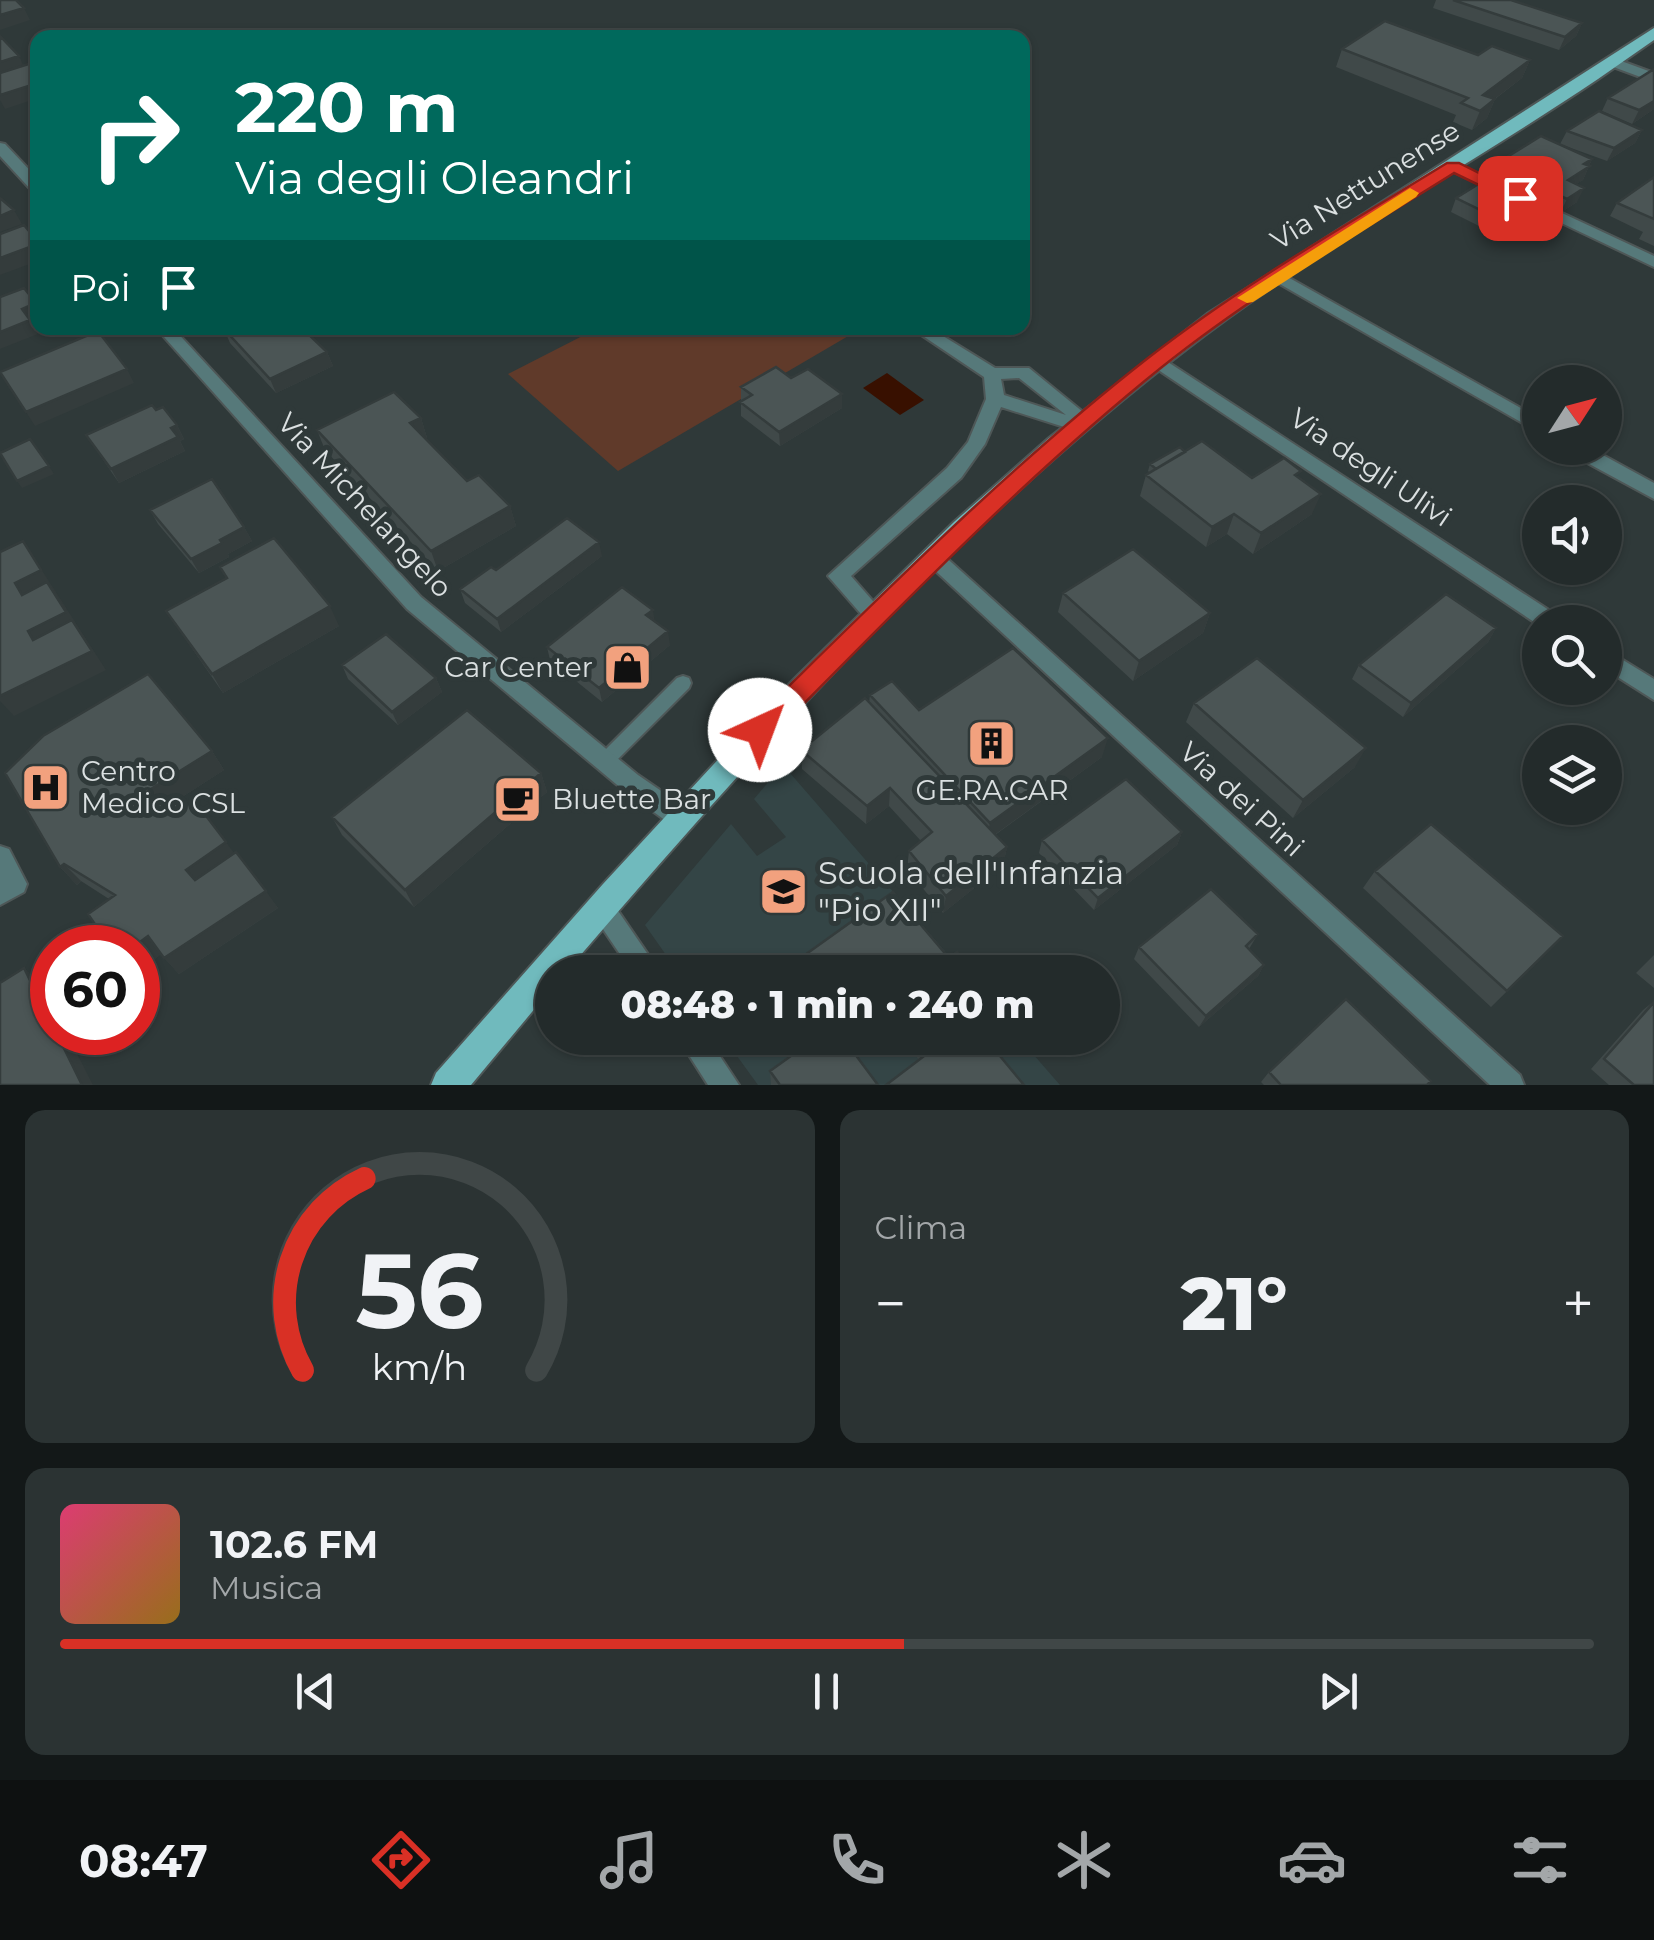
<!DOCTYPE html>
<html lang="it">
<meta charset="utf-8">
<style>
body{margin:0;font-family:Montserrat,sans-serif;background:#2b3333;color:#f1f3f6;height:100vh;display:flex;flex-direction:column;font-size:38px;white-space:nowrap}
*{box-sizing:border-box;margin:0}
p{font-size:32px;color:#a3a7a9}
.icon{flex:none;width:55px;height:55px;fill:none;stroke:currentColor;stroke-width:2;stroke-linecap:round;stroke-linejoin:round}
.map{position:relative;height:1085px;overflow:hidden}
.side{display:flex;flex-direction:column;gap:25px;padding:25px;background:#131818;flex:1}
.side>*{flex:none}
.hud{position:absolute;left:30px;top:30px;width:1000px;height:305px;border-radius:20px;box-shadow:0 2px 8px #0004,0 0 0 2px #404747;background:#00695c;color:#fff;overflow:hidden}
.needle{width:65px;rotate:54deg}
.fabs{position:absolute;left:1522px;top:365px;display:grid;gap:20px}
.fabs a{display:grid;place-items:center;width:100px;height:100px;border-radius:50%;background:#232b2b;box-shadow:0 2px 8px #0004,0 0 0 2px #404747;font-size:50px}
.speed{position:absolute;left:30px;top:925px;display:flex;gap:20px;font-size:50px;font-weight:700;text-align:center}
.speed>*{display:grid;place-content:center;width:130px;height:130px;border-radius:50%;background:#232b2b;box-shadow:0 2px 8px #0004,0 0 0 2px #404747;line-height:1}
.speed .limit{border:15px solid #d22;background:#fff;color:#111}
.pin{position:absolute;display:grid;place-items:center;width:85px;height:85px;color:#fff;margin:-42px;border-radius:20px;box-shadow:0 5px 15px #0006}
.me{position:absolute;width:110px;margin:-55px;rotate:43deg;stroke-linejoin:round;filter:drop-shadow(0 0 8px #0008)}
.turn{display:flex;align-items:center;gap:35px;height:210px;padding:0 40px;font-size:45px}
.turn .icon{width:130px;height:130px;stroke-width:2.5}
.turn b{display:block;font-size:70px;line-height:85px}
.then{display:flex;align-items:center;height:95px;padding:0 40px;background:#0003;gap:20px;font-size:38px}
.big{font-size:75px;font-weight:800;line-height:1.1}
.side .widget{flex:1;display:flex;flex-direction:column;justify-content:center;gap:15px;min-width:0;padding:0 35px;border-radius:20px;background:#2b3333}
.side .dial{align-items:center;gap:0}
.dial svg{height:260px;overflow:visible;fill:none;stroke:#404747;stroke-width:7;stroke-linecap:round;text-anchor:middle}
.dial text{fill:#f1f3f6;stroke:none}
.song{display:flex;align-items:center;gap:30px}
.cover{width:120px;height:120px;border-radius:15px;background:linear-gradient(135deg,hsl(340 70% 55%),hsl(40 70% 35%))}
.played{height:10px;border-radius:5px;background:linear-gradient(90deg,#d93025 55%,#404747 55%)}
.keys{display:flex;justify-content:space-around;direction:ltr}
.heat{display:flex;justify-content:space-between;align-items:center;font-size:55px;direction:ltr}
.side .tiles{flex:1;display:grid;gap:25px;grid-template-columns:1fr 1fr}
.widget:last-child{grid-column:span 2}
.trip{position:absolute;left:535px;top:955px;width:585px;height:100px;border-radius:50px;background:#232b2b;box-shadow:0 2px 8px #0004,0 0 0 2px #404747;font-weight:800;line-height:100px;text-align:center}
.menu{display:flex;height:160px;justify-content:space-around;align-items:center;background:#0e1111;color:#a3a7a9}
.menu .icon{width:70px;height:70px}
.menu .current{color:#d93025}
.menu b{font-size:45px;color:#f1f3f6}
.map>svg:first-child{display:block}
</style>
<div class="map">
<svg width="1654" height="1085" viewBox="0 0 1654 1085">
<rect width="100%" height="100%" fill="#2f3939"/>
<path fill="#344546" d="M783 765 963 972H678L645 925 731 824 757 856 786 837 754 799Z
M724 1038H1019L1060 1085H758Z"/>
<path fill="#603a2a" d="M598 328H839L850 335 618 471 508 374Z"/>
<path fill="#381000" d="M887 373 924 400 900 415 863 388Z"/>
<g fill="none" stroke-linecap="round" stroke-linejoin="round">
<defs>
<path id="service" d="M683 676 689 678 691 683 689 688 611 766 605 768 599 766 596 761 599 756 677 678Z"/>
<path id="minor" d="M1613 58 1654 73V82L1608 65 1606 62Z
M0 143 5 144 38 179V193L33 192 0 156Z
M1453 162 1654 256V267L1448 169 1446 166Z
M1277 271 1540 419V433L1271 279 1269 276Z
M156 328H173L421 597 638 775 689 810 693 818 689 826 681 829 673 826 622 789 407 609Z
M911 328H930L995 368H1029L1094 421 1086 430 1080 432 1001 407 985 444 961 478 851 576 886 616 882 622H868L828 576 947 468 968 442 986 399 984 377ZM1019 378 1066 415 1004 395 1001 379Z
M1157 355 1558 616 1561 622H1540V626L1151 365 1148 361Z
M1567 448H1590L1654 483V499L1569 453Z
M934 550 941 553 1520 1075 1524 1085H1490L927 563 924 558 927 553Z
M1605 649 1654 679V700L1605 669Z
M0 846 9 849 27 884 24 892 0 905Z
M603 898 612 902 660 972H632L590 910 594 902Z
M678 1038H708L739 1085H708Z"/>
<path id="primary" d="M1654 28V40L1598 79C1463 170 1317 248 1188 348 955 527 757 750 566 972H552V988L471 1085H431L436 1073 603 884 774 699 954 522 1049 438 1207 314Z"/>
</defs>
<use href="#service" stroke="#4e5757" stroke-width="4"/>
<use href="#minor" stroke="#4e5757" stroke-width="4"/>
<use href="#primary" stroke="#4e5757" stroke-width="4"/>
<use href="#service" fill="#56797a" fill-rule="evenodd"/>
<use href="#minor" fill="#56797a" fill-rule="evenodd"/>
<use href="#primary" fill="#70babd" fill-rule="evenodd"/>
</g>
<path fill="#404949" d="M1436 0H1511L1582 23 1576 36 1559 50 1433 8Z
M1342 49 1478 55 1530 60 1522 78 1495 99 1487 118 1472 130 1453 122 1456 115 1336 67Z
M1654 69V109L1632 124 1602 111 1608 98Z
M1642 130 1635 143 1607 161 1560 144 1567 131Z
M1592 159 1583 180 1576 184 1577 202 1560 213 1488 178 1494 165Z
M1654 177V246L1639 239 1643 232 1610 216 1617 203Z
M1456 198 1527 200 1521 214 1493 233 1451 212Z
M224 329 327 352 333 366 276 393 230 343Z
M791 378 842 408 780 446 741 416V387Z
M156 410 177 425 184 439 180 441 185 451 119 483 86 435Z
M421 418 427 438 426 439 467 481 510 506 516 526 438 571 325 450 317 430Z
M1185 452 1252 478H1299L1312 514 1253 554 1227 534 1206 547 1140 496 1146 475 1150 473 1148 471 1150 464Z
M150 510 244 527 252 541 228 554 229 557 199 573 158 524Z
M602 556 501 632 465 603 460 589Z
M220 567 339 626 223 693 166 611 226 578Z
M1063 593 1210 613 1203 633 1133 681 1058 612Z
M655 622 670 645 602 702 550 660 547 647Z
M1496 628 1488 642 1403 717 1352 679 1359 665Z
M342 665 436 678 442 692 398 725 348 679Z
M870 695 919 710 1102 757 995 835 1007 847 1003 865 943 913 907 869 909 851 921 841 889 806 866 824 802 769 801 750 869 703Z
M1194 703 1355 767 1293 818 1186 722Z
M212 751 224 770 171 804 234 853 278 908 179 974 161 954 138 972V948L109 899 81 881 77 885 60 867Z
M541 773 547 792 414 907 342 835 332 817Z
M1182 832 1177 845 1094 910 1039 853 1042 840Z
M1375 871 1563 936 1491 1007 1363 888Z
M1258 934 1249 949 1264 965 1258 976 1199 1027 1134 959 1139 947Z
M1654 955V988L1636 973Z
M1654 1001V1085H1609L1591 1069 1643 1010Z
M816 1038H864L850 1048 878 1085H771L770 1071Z
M902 1038H1019L1017 1043 1001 1057 919 1060Z
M1269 1072 1427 1085H1264L1261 1082Z"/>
<path fill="#343c3c" d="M24 8 30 20 0 30V15Z
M1582 23 1576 36 1559 50 1565 37Z
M19 56 25 69 0 77V62Z
M1530 60 1522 78 1480 110 1483 95Z
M38 83V98L5 109 0 100V95Z
M1495 99 1487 118 1472 130 1480 111Z
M1654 101V109L1632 124 1639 110Z
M1642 130 1635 143 1607 161 1614 148Z
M1592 159 1583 180 1561 194 1568 180 1584 164Z
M1584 188 1577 202 1560 213 1567 199Z
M1527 200 1521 214 1493 233 1499 219Z
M14 210 22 224 0 232V216Z
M38 244V261L0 275V258Z
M36 303 38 306V320L31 322 38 334 0 349V332L22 309Z
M327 352 333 366 276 393 270 379Z
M127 369 134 383 35 426 26 412Z
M842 394V408L780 446 779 432Z
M421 418 427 438 417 444 410 423Z
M177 425 184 439 180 441 185 451 119 483 111 469Z
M49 466 54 474 22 488 17 481Z
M1321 494 1312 514 1253 554 1261 533Z
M510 506 516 526 438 571 431 551Z
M1234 514 1227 534 1206 547 1212 527Z
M244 527 252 541 228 554 229 557 199 573 191 559 220 540Z
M23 541 106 670 14 716 0 701V694L33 640 28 631 15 583Z
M599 542 602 556 501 632 497 619Z
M330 606 339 626 223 693 212 674Z
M653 610 655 624 646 615Z
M1210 613 1203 633 1133 681 1139 661Z
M1496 628 1488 642 1403 717 1411 703Z
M668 631 670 645 602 702 599 688Z
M436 678 442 692 398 725 392 712Z
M1108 738 1102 757 986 841 990 823Z
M1366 748 1355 767 1293 818 1303 800Z
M212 751 224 770 142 823 127 804Z
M541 773 547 792 414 907 405 890Z
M890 788 889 806 866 824 867 806Z
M1182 832 1177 845 1094 910 1098 898Z
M226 842 239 860 200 887 186 870Z
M1007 847 1003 865 943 913 946 896Z
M64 864 81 881 77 885 60 867Z
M266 891 278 908 179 974 164 958Z
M148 936 164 952 138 972V948H132Z
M1264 965 1258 976 1199 1027 1206 1016Z
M24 968 42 984 52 1005V1026Z
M56 1032H66L93 1085H82Z
M849 1038H864L849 1049Z
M1010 1038H1019L1017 1043 991 1065 995 1050Z"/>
<path fill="#4b5555" stroke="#343c3c" stroke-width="2.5" d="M0 0H16L24 8 0 15Z
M1453 0H1511L1582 23 1565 37Z
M1385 21 1478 55 1492 46 1530 60 1483 95 1495 99 1480 111 1461 103 1468 98 1342 49Z
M0 36 19 56 0 62Z
M38 61V83L0 95V73Z
M1654 69V101L1639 110 1608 98Z
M1599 111 1642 130 1614 148 1567 131Z
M1541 136 1592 159 1584 164 1590 166 1568 180 1584 188 1567 199 1494 165Z
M1654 177V219L1617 203Z
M1485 180 1527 200 1499 219 1456 198Z
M0 198 14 210 0 216Z
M24 225 38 242V244L0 258V234Z
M24 288 36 303 22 309 30 320 0 332V297Z
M226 328H302L327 352 270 379 224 329Z
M98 331 127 369 26 412 0 372Z
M776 367 791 378 808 369 842 394 779 432 740 402 752 395 741 387Z
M394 392 421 418 410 423 467 481 479 475 510 506 431 551 317 430Z
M152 405 156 410 163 407 177 425 171 428 178 437 111 469 86 435Z
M30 439 49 466 17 481 0 453Z
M1202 441 1252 478 1284 458 1301 471 1295 475 1321 494 1261 533 1234 514 1212 527 1146 475Z
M1180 447 1185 452 1156 469 1150 464Z
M212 479 244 527 220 540 222 543 191 559 150 510Z
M567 518 599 542 497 619 460 589 491 567 496 570Z
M274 538 330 606 212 674 166 611 227 578 220 567Z
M23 541 41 570 15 583 22 595 47 582 66 612 28 631 33 640 72 620 92 651 0 696V552Z
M1133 549 1210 613 1139 661 1063 593Z
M622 587 653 610 646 615 668 631 599 688 547 647Z
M1446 594 1496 628 1411 703 1359 665Z
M386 634 436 678 392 712 342 665Z
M1013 648 1108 738 990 823 870 695 892 681 919 710Z
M1257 658 1366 748 1303 800 1194 703Z
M148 674 212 751 127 804H197L226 842 186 870 195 880 236 852 266 891 164 958 148 936 132 948H111L88 914 115 895 64 864 60 867 5 773 43 736Z
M865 698 1007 847 946 896 909 851 932 832 890 788 867 806 801 750Z
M467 710 541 773 405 890 332 817Z
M1126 779 1182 832 1098 898 1042 840Z
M1431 824 1563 936 1507 991 1375 871Z
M1211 889 1258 934 1246 946 1264 965 1206 1016 1139 947Z
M893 892 949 958 957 952 974 972H803L795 962Z
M24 968 52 1026V1032H56L82 1085H0V983Z
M1346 999 1431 1081 1427 1085H1281L1269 1072Z
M1654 1002V1085H1634L1604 1059Z
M816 1038H843L878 1085H780L770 1071Z
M916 1038H1010L995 1050 1024 1085H886L928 1053Z"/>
<path fill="#d93025" stroke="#8d1f18" stroke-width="2.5" d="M1447 163H1459L1529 198 1514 202 1454 173C1355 235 1253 294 1162 367 1021 480 897 610 770 738L760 741 751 738 748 730 751 723C880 597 1006 469 1148 358 1242 285 1346 225 1447 163Z"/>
<path fill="#f59e0b" d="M1410 188 1419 193 1416 197 1253 302 1247 303 1237 298Z"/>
<defs>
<symbol id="shop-square" viewBox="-11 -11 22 22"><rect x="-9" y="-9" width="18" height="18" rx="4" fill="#f2a17e" stroke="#2f3939"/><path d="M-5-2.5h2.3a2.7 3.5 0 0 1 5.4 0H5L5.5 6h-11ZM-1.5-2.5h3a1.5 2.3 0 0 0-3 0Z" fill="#111"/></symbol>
<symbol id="building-square" viewBox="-11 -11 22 22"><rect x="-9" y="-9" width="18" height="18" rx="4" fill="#f2a17e" stroke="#2f3939"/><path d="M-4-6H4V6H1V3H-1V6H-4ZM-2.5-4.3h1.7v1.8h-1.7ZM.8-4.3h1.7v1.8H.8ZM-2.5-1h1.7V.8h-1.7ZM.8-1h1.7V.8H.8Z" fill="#111"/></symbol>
<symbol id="hospital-square" viewBox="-11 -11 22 22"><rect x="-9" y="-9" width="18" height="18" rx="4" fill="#f2a17e" stroke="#2f3939"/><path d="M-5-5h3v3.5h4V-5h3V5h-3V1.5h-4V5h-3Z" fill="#111"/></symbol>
<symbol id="cafe-square" viewBox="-11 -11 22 22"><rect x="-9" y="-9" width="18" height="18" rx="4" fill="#f2a17e" stroke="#2f3939"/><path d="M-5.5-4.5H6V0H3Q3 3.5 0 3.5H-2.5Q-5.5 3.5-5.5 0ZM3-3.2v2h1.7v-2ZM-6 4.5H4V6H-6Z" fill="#111"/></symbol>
<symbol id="school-square" viewBox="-11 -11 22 22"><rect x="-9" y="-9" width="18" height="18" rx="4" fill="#f2a17e" stroke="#2f3939"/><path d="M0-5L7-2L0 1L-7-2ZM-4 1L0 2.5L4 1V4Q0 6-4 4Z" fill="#111"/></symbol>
</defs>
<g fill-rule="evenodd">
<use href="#shop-square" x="600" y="640" width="55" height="55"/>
<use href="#building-square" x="964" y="716" width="55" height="55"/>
<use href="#hospital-square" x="18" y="760" width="55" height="55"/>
<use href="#cafe-square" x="490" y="772" width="55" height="55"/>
<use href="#school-square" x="756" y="864" width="55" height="55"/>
</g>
<g text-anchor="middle" stroke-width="10" stroke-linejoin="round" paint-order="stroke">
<g font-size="28" fill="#dbe0e1" stroke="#2f3939">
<text transform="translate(1365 185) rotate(-32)" y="10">Via Nettunense</text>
<text transform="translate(1371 467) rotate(34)" y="10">Via degli Ulivi</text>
<text transform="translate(365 505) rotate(47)" y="10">Via Michelangelo</text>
<text transform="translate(1242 799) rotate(42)" y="10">Via dei Pini</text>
</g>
<g font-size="28" fill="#dbe0e1" stroke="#2f3939" text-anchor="start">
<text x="593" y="677" text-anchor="end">Car Center</text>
<text x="81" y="781">Centro<tspan x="81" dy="32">Medico CSL</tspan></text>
<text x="992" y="800" text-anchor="middle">GE.RA.CAR</text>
<text x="552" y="809">Bluette Bar</text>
</g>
<g font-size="32" fill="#dbe0e1" stroke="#2f3939" text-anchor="start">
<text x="818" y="884">Scuola dell'Infanzia<tspan x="818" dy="37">"Pio XII"</tspan></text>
</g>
</g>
</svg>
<div class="fabs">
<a><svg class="needle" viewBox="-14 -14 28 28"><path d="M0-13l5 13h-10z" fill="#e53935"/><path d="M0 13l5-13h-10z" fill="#a3a7a9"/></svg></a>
<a><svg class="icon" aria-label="sound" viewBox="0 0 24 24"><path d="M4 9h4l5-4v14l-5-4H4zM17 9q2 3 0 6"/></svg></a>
<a><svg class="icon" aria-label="search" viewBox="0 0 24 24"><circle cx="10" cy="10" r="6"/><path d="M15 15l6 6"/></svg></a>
<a><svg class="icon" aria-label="layers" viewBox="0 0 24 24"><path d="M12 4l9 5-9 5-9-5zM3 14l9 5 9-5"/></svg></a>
</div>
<div class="speed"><div class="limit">60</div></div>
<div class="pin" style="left:1520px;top:198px;background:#d93025"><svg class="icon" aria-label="arrive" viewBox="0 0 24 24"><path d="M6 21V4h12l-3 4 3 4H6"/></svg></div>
<svg class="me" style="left:760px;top:730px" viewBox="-20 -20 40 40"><circle r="19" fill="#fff"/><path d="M0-13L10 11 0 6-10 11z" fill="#d93025"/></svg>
<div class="trip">08:48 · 1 min · 240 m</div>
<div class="hud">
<div class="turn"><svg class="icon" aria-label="right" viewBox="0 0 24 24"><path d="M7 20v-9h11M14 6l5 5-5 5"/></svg><div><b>220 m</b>Via degli Oleandri</div></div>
<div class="then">Poi<svg class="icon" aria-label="arrive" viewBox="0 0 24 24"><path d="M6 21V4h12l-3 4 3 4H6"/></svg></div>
</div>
</div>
<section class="side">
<div class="tiles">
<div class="widget dial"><svg viewBox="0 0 100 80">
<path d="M14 69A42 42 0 1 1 86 69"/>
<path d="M14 69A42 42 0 0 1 33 10" stroke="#d93025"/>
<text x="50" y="56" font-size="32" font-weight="700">56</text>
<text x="50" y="72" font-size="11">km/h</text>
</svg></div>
<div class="widget"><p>Clima</p>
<div class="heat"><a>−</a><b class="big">21°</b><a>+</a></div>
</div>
<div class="widget">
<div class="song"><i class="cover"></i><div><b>102.6 FM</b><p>Musica</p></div></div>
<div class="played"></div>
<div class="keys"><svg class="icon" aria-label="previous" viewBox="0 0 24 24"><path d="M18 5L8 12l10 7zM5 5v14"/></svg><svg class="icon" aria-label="pause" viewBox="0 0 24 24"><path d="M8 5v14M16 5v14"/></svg><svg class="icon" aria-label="next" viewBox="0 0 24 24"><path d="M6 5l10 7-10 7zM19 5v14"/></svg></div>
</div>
</div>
</section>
<nav class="menu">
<b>08:47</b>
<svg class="icon current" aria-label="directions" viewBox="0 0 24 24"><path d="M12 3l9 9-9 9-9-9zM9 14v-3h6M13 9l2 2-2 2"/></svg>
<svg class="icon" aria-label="music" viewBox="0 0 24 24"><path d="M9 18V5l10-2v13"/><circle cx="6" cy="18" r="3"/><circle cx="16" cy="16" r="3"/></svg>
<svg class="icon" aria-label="phone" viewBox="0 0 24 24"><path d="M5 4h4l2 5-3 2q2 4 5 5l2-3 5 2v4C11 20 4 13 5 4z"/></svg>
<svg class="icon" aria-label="climate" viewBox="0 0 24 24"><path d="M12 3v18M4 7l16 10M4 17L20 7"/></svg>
<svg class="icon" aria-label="car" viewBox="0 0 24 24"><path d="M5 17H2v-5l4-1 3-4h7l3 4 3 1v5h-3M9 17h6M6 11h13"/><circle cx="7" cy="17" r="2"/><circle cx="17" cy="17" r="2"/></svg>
<svg class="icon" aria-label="filters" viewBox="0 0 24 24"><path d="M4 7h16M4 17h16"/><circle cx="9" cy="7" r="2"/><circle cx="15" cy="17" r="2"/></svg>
</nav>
